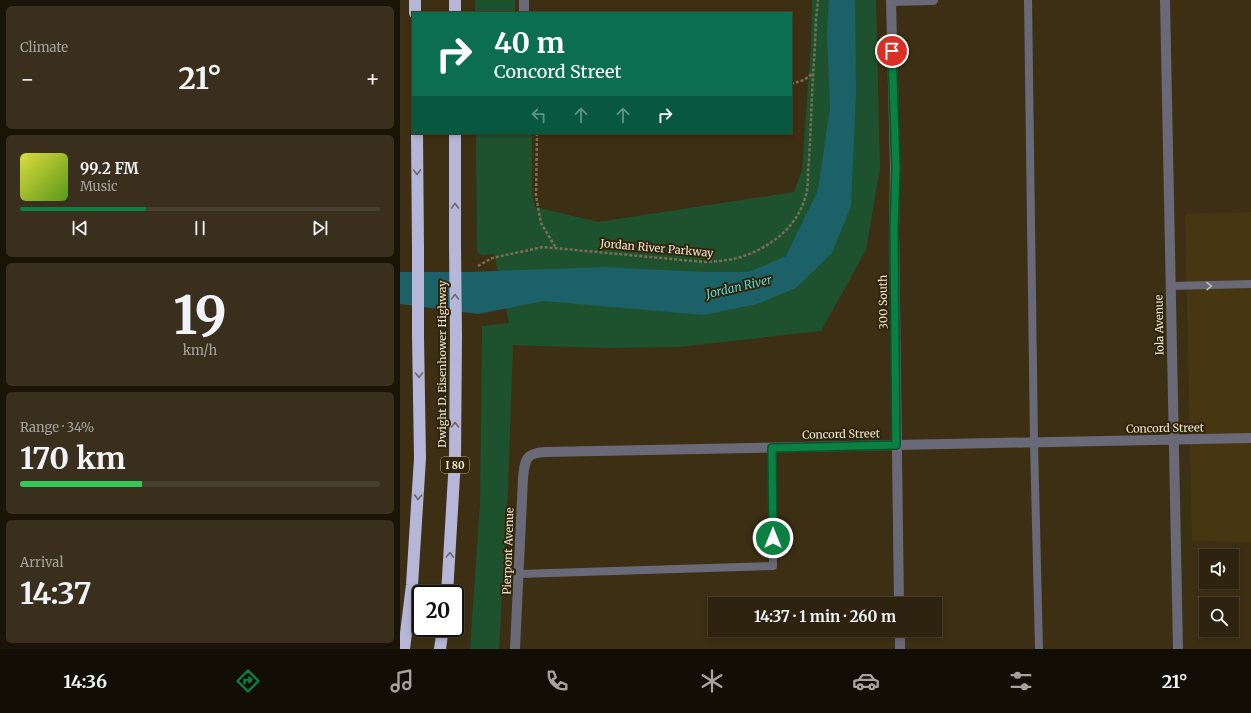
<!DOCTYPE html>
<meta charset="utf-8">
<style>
body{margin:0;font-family:Merriweather,serif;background:#392f1c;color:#f1f3f6;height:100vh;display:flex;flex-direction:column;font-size:15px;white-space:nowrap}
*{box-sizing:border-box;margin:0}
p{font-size:13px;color:#a7a49e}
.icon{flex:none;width:22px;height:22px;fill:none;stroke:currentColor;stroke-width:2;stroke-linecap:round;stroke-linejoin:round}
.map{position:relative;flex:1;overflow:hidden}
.details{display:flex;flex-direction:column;gap:6px;padding:6px;background:#191308;width:400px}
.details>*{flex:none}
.top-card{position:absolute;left:12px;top:12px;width:380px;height:122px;border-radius:0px;box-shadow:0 2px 6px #0003,0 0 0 1px #48402e;background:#0b6e4f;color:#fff;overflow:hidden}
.tools{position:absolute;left:799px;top:549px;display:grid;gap:8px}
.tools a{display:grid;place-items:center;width:40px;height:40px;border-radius:0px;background:#2d230e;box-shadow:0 2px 6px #0003,0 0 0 1px #48402e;font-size:20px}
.speed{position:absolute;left:12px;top:585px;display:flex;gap:8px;font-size:20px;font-weight:700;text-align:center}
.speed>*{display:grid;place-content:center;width:52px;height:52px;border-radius:50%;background:#2d230e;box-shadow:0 2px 6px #0003,0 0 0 1px #48402e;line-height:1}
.speed .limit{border:2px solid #111;border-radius:6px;background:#fff;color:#111}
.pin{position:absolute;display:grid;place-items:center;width:34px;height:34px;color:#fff;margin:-17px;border:2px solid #fff;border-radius:50%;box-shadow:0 1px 4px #0007}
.me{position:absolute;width:44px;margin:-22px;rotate:0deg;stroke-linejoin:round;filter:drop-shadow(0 0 3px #0008)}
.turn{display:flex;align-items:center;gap:14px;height:84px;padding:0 16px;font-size:18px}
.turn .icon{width:52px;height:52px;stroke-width:2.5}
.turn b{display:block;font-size:28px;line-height:34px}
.lanes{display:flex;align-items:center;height:38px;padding:0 16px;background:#0003;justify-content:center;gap:20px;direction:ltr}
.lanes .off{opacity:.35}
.big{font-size:30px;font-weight:700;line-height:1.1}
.details .tile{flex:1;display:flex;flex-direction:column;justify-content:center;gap:6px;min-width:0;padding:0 14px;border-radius:6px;background:#392f1c}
.details .dial{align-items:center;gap:0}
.dial b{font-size:52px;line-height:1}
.song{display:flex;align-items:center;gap:12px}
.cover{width:48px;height:48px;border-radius:6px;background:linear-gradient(135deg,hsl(60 70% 55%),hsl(90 70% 35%))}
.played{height:4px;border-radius:2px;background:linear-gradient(90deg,#0b8043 35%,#48402e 35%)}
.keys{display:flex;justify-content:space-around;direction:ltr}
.heat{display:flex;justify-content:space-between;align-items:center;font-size:22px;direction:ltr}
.charge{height:6px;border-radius:3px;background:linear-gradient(90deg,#34c759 34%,#48402e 0)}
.trip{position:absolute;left:308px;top:597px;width:234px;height:40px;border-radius:0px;background:#2d230e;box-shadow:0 2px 6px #0003,0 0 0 1px #48402e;font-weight:700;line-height:40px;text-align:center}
.menu{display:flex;height:64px;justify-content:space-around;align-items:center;background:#120e06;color:#a7a49e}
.menu .icon{width:28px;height:28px}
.menu .active{color:#0b8043}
.menu b{font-size:18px;color:#f1f3f6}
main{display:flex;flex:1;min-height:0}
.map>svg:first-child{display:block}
</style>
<main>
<section class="details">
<div class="tile"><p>Climate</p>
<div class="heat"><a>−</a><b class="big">21°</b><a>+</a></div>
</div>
<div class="tile">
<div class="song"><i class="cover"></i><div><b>99.2 FM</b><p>Music</p></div></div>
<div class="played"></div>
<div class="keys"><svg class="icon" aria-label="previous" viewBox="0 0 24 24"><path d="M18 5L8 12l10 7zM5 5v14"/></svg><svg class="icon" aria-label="pause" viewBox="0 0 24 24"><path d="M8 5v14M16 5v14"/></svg><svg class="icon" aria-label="next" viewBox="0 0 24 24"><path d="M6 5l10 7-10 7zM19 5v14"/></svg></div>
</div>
<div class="tile dial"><b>19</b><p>km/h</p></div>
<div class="tile"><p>Range · 34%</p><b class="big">170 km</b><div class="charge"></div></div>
<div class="tile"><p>Arrival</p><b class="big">14:37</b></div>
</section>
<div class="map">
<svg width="851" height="649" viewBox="0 0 851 649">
<rect width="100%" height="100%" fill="#3c2f13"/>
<path fill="#463612" d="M851 212V542L792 541 785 214Z"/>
<path fill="#1e522f" d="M75 0H115V13H75Z
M412 0H476L480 168 466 250 421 331 278 347 205 348 113 345 108 489 99 649H70L80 505 82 326 109 323 94 254 83 255 77 253 76 133H132V194L135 207 198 222 394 192 402 170 411 43Z"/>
<path fill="#1c6168" d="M429 0H455L456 92 451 206 432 253 396 288 357 304 304 315 144 301 78 314 0 304V272H69L204 267 304 272H349L386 256 418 190 430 108 427 34Z"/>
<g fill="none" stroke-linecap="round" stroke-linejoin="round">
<path stroke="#7a6e56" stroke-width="2.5" stroke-dasharray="3 2" stroke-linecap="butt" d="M391 84 404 80 412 74
M137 133 136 196 141 223 156 248
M78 266 92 258 143 247 304 262C315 261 327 261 337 258 367 250 396 229 405 198 408 190 408 180 408 171 410 154 410 136 411 119 412 86 415 52 416 19L418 0"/>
<path stroke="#696977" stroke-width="8" d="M628 0 634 442 639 649
M770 286 851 284
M119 574 373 566 372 448"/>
<path stroke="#696977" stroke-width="10" d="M491 0 495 168 494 228 499 604
M765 0 778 649
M491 1 533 0
M124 13V0
M500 630V649
M115 649 123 478C125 460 125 453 145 452L851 438"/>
<path stroke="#b6b7d8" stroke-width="12" d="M15 0V13
M55 13V0
M17 133 18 249
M55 245V133
M47 594 55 459 56 336
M4 649 12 585 20 458 18 336
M40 649 43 628"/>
<path stroke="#b6b7d8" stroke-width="12" d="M55 245 56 336
M18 249V336"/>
</g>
<defs><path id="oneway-chevron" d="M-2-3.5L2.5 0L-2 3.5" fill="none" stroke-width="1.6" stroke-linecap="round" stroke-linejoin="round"/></defs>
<g stroke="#6d6766">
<use href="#oneway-chevron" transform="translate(17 172) rotate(89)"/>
<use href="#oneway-chevron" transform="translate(55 206) rotate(-90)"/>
<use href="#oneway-chevron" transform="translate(55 297) rotate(-90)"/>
<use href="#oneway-chevron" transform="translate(19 375) rotate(89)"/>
<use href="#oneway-chevron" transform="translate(55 425) rotate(-90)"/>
<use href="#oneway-chevron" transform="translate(18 497) rotate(93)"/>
<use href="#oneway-chevron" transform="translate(50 555) rotate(-87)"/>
</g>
<use stroke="#bfbab4" href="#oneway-chevron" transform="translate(809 286) rotate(-2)"/>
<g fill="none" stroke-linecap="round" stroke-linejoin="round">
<defs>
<path id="route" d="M373 538 372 448 496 445 494 228 496 168 492 51"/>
</defs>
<use href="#route" stroke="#07532c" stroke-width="10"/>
<use href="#route" stroke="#0b8043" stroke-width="7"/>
</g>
<g text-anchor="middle" stroke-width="4" stroke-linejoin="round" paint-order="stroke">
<rect fill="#312509" stroke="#b5ab98" stroke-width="1" x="41" y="457" width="28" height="16" rx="3"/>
<g font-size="10" font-weight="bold" fill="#ede5d5">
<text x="55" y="469">I 80</text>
</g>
<g font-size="11" fill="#ede5d5" stroke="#312509">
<text transform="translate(257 248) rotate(5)" y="4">Jordan River Parkway</text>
<text transform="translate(483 302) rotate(-91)" y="4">300 South</text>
<text transform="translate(759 325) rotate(-91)" y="4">Iola Avenue</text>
<text transform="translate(42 364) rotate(-90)" y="4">Dwight D. Eisenhower Highway</text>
<text transform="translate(765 428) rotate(-1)" y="4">Concord Street</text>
<text transform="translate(441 434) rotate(-1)" y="4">Concord Street</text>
<text transform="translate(108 551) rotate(-88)" y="4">Pierpont Avenue</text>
</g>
<g font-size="12" font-style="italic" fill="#54d4e2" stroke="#312509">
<text transform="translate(339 287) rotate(-13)" y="4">Jordan River</text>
</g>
</g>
</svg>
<div class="tools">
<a><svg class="icon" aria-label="sound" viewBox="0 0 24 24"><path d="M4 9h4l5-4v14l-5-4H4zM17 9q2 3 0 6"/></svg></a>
<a><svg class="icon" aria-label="search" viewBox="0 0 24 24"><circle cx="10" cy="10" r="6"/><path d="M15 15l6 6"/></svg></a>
</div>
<div class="speed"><div class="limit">20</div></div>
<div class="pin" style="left:492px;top:51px;background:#d93025"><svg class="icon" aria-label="arrive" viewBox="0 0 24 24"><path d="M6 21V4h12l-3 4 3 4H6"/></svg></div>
<svg class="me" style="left:373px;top:538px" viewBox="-20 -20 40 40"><circle r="17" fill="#0b8043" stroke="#fff" stroke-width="3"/><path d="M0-11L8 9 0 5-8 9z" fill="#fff"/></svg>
<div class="trip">14:37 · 1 min · 260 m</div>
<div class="top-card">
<div class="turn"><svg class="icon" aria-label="right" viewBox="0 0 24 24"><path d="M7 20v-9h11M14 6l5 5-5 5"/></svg><div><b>40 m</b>Concord Street</div></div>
<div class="lanes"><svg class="icon off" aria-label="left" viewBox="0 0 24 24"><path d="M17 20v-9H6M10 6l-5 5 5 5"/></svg><svg class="icon off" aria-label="ahead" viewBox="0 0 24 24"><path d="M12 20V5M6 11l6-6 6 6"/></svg><svg class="icon off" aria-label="ahead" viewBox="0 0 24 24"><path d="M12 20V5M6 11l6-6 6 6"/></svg><svg class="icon" aria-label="right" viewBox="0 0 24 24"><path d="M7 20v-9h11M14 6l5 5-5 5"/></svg></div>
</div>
</div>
</main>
<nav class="menu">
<b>14:36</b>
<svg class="icon active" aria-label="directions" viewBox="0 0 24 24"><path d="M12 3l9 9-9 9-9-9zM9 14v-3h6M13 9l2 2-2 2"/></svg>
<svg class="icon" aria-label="music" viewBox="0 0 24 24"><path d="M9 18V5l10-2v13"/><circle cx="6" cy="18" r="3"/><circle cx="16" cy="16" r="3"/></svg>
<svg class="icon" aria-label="phone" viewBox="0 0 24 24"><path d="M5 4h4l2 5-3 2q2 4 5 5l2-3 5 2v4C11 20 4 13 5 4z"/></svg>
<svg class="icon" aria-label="climate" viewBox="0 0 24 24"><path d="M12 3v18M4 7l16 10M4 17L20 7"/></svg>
<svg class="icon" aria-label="car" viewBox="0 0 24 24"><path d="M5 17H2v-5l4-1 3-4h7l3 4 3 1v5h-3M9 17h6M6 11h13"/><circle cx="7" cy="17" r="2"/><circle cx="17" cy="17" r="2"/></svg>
<svg class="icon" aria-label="filters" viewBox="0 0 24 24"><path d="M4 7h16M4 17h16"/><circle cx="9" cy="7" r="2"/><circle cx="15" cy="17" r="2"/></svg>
<b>21°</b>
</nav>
